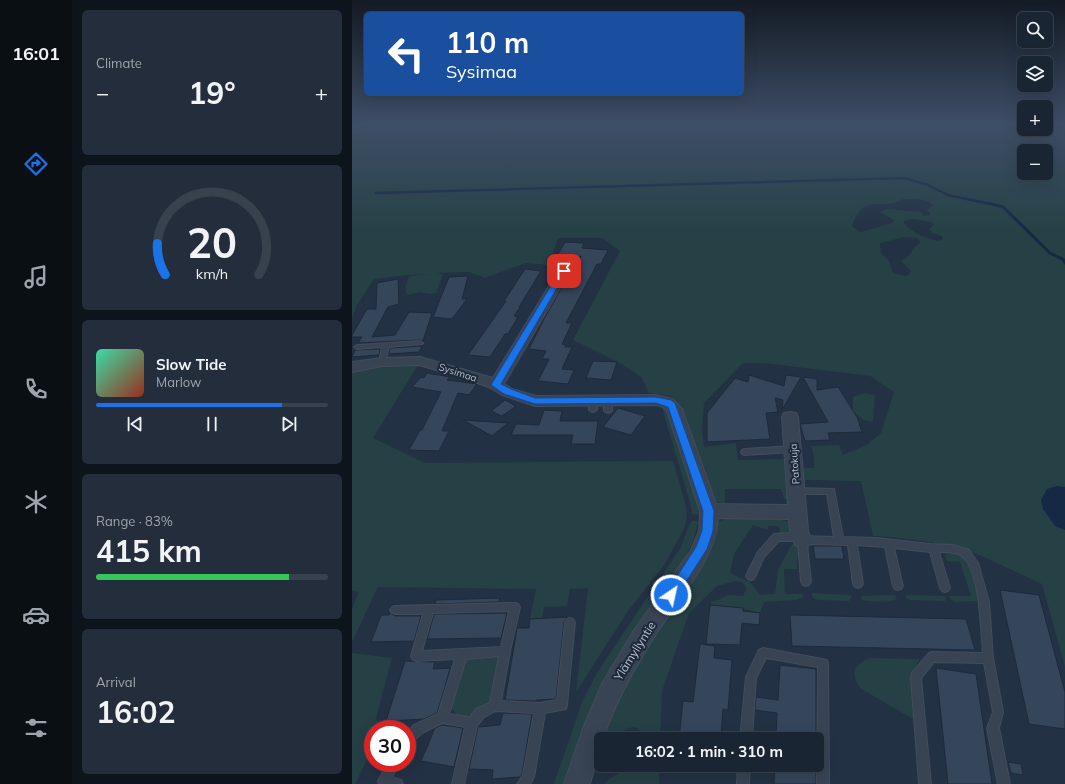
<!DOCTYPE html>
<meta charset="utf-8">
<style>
body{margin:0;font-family:Mulish,sans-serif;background:#232d3b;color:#f1f3f6;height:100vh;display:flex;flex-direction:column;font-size:15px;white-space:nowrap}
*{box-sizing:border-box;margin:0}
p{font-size:13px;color:#9fa5ac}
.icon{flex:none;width:22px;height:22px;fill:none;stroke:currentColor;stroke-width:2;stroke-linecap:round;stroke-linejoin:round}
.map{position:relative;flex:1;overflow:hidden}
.panel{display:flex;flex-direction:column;gap:10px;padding:10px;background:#0e141c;width:280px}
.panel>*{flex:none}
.hud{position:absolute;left:12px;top:12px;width:380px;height:84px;border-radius:6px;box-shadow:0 4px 16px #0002,0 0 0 1px #38424e;background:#1a4fa0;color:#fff;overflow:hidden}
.controls{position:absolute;left:665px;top:12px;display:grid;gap:8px}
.controls a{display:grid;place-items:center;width:36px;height:36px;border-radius:6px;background:#1a2533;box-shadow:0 4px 16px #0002,0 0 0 1px #38424e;font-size:20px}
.speed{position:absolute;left:12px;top:720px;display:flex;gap:8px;font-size:20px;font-weight:700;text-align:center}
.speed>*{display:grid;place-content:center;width:52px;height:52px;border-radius:50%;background:#1a2533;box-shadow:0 4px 16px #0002,0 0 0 1px #38424e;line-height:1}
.speed .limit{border:6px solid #d22;background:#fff;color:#111}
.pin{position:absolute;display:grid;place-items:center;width:34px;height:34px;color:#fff;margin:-17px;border-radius:8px;box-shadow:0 2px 6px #0006}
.me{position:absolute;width:44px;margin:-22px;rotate:34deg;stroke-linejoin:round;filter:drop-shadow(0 0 3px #0008)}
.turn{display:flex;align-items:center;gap:14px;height:84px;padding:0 16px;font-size:18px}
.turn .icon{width:52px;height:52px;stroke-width:2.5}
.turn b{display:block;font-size:28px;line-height:34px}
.big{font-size:30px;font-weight:700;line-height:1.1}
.panel .card{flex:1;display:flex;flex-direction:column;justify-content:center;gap:6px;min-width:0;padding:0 14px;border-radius:6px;background:#232d3b}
.panel .dial{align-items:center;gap:0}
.dial svg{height:104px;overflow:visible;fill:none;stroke:#38424e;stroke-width:7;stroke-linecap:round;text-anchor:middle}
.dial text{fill:#f1f3f6;stroke:none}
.song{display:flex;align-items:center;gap:12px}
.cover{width:48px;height:48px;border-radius:6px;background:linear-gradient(135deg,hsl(160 70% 55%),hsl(10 70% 35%))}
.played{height:4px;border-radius:2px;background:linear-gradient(90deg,#1a73e8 80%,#38424e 80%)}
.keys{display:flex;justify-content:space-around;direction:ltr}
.heat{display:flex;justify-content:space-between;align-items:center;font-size:22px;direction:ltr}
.charge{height:6px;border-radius:3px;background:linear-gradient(90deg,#34c759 83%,#38424e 0)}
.trip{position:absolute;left:242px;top:732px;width:230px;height:40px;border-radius:6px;background:#1a2533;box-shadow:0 4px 16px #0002,0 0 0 1px #38424e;font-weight:700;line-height:40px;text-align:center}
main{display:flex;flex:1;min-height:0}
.menu{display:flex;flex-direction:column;width:72px;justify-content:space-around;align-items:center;background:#0a0f14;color:#9fa5ac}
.menu .icon{width:28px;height:28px}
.menu .active{color:#1a73e8}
.menu b{font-size:18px;color:#f1f3f6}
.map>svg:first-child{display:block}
</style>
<main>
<nav class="menu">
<b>16:01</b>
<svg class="icon active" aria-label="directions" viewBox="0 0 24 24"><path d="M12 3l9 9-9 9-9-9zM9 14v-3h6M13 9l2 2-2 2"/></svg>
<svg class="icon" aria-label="music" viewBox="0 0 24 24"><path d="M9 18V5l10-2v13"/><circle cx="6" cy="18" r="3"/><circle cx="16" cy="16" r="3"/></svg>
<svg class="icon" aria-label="phone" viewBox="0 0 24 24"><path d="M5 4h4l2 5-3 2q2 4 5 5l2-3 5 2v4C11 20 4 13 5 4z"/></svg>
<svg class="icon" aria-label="climate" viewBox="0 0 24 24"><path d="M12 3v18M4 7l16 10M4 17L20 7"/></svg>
<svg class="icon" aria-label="car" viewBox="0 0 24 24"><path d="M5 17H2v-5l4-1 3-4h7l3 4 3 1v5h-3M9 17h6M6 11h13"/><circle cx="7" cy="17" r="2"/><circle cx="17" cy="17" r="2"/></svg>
<svg class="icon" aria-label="filters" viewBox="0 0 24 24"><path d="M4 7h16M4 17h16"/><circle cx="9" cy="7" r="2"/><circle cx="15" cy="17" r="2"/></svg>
</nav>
<section class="panel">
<div class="card"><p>Climate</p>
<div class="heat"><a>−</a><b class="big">19°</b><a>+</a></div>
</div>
<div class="card dial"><svg viewBox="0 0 100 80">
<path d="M14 69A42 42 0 1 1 86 69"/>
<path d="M14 69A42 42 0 0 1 8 45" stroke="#1a73e8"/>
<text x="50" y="56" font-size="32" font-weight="700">20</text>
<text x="50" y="72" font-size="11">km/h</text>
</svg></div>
<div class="card">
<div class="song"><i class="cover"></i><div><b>Slow Tide</b><p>Marlow</p></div></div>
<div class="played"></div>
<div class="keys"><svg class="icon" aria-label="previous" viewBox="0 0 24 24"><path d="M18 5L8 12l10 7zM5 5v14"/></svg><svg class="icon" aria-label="pause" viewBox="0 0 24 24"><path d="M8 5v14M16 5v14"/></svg><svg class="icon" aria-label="next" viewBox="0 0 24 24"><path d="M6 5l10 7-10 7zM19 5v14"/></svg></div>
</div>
<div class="card"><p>Range · 83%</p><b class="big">415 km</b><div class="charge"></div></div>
<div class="card"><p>Arrival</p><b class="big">16:02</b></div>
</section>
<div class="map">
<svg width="713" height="784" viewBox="0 0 713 784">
<rect width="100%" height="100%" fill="#233144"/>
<path fill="#254145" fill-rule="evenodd" d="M36 123H672V129H694V123H713V667L690 584 634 558 606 546 539 537 521 536 509 481 451 480 448 468H462V457L459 446 487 445 491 455 516 444 529 433 542 392 518 376 412 363H391L352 403 350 430 352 447 384 443 386 460 437 459V499H432L429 489H373V505L363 501 326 402 319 396 297 393 290 378 270 364 221 340 268 251 250 238H206L197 265 173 263 133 278 117 272 84 273 91 274 84 293 77 294 68 292 55 295 53 288 57 276 77 274 57 275 22 279 5 305 0 318V125L3 130ZM672 151H694V173H672ZM551 199C561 199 574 198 581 205L575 210 579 215 572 216 569 212 535 209 528 212 542 220 540 223 509 232 500 226C513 191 529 212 551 199ZM560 219 579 222 582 225 577 229 580 233 590 236 591 239 587 241C575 239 562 233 553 225L552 221ZM553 237 565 238 569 242C559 248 560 256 549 261L559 271 555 276 541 273 537 261 529 253 528 243Z
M29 364 66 365 21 438 73 463 321 461 334 506 335 517 332 529 312 565 276 611 224 692 236 588 218 589 215 606 192 607 190 619H178L184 589 26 587 0 642V609L7 592 0 590V369Z
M512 393 523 395 521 422 512 420 501 412V397Z
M309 404 316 408 347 504 346 515 340 514 338 503Z
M374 519H427L440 523 441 529 434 533H428L427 526H416V530L401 525 382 554 378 573 398 582 408 595 423 594 426 570 440 544 443 542 446 543C448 552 443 560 446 569H432L433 594H451L452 597 444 600 412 602 408 613 391 608 358 605 359 602 366 600 375 595 391 596 395 588 390 582 384 581 365 586 337 613 310 691 308 739H289L291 733 285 728 280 727 269 732 265 739H250L264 701 363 523Z
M340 521H346C343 544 331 561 319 580L214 784H202L230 702 245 673 329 547 337 525Z
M594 552C620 547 622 584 626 601L602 602 598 598 597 596H619L608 562 595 561 593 556Z
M460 593 499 595 500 597 497 601 466 600 460 597Z
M543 595 545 599C539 602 514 603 509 599L510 596Z
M554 595 593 596 594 599 593 601 558 600 553 598Z
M0 653 40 658 24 718 29 729H21V747L3 784H0Z
M119 656 148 657 138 703 130 710 115 716 106 715 100 710V703L111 661Z
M518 658 568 659C554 678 561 697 563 720L508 688C498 672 502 665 518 658Z
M276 765H307V784H252C259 776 270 773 276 765Z"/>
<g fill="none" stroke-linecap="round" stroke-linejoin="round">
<path stroke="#152844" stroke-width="2.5" d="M24 193 553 178 576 185 596 195 639 204"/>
<path stroke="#152844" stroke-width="3" d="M635 203 651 207 698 253 712 260 713 263"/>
<path fill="#152844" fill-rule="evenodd" d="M705 486 713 487V530L703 526 691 509 689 500 695 489Z"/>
</g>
<path fill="#35455a" stroke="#1f2a3b" d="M213 242 232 243 230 248 256 250 249 264H245L214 323H220L210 344 214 345 213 347H220L210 369 222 370 216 384 186 381 197 359H190L194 351 177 349 192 319 210 287H212L221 273 229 256 210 261 205 256Z
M173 269 189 271 167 307H168L162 316 166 317 156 334H153L138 357 116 355 154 301H152Z
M116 276 110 299H115L100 319 81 317 97 277Z
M46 279 47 304 36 307 20 337 43 335 57 312 80 313 71 341 68 340 6 343 10 337H0V335L15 309H24L25 283Z
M70 346 67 352 37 354 38 348Z
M28 349 27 355 0 357 3 350Z
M241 361 265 362 259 380 234 378Z
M75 373 98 377 95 380 125 384 117 395 106 393 90 431H97L87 451 57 450 68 430H70L89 392 60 387 69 377 72 378Z
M397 375 432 386 434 375 449 377 430 410 431 400 423 398 426 412 414 413 418 439 355 442V413L383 378 396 382Z
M451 377 465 379V390L486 387 505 417 510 432 476 433 478 440 453 441 448 424 476 422Z
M153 400 164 406 150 416 139 411Z
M266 408 293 416 279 435 251 427Z
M192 410 210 411 208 421H246L243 444H219L221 435H159L164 424 187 425Z
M111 420 156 423 140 436Z
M461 546H490L492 559H463Z
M648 590 687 595 713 692V729L677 724Z
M148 598 147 602 83 604 84 600Z
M358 605 391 608V611L408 613 407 625 390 623 388 645 354 644Z
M38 613 43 616H69L62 641 19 642 29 615H37Z
M155 613 149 638 75 639 82 614Z
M438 615 614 619 623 650 440 646Z
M215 617 212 622 204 699 184 700 183 701 153 700 165 628H177L178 619Z
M348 644 363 646 362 658 380 660 376 710 371 709 369 739H327L331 701 341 702Z
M53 661 83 662 81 669 98 668 93 687 85 713 72 719 34 721Z
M428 665 464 669V739H424L425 713 403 710 404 697 426 700Z
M584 668 624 674 640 784H596Z
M151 713 180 714 170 774 168 777 140 779 141 770 117 769 126 727 148 725Z
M90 725 111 728 102 767 69 761 83 728Z
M656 762 669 764 671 775 659 773Z
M423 765H464V784H422Z"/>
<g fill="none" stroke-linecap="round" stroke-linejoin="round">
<defs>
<path id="lane" d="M68 341 71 343 70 344 37 347 33 362 30 364 27 362 30 347 5 349 2 347 5 345Z
M238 398H244L245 400V410L241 412 237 410V400Z
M253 398H259L260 400V411L256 413 252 411V400Z
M440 446 443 447 444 449 443 451 440 452 393 455 390 454 389 452 390 450 393 449Z
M444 488 482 489 491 537 524 538 578 544 601 545 617 550 626 563 637 602 641 658 651 712 647 728 658 784H646L635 728 641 712 632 663 582 662 569 678 579 784H567L559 677 560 673 576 654 580 652 631 653C629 631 628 571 611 557 606 551 594 552 587 552L598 588 596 591 593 592 590 591 588 588 578 552 542 548 551 586 549 589 546 590 543 589 541 586 533 547 505 545 511 584 509 587 506 588 503 587 501 584 496 545 455 544 459 582 457 585 454 586 451 585 449 582 446 542 439 541H427L412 557 402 579 399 580 396 579 394 576 406 552 422 534 439 533 450 536 482 537 475 494H444L441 493 440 491 441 489Z
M163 603 166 604 168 607 158 651 149 701 188 703 205 700 213 622 215 619 218 618 221 619 223 622 215 705 214 709 193 713 182 777 178 784H165L171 775 182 713 143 711 132 717 125 726 112 784H100L113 727 90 723 70 733 59 743 55 745V732L62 725 86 714 103 659 64 661 60 659 59 656 71 614H43L40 613 38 610 40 607 43 606ZM157 611 149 647 70 651 81 613ZM147 656 138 703 124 709 118 717 97 714 114 659Z
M411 648 475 660 476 663 477 784H465L466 667 414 658 404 678 400 739H388L394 677 407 650Z
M36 763H48L40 777 49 780 51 784H27L26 781Z
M386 765H398L397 784H385Z"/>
<path id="street" d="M0 123 4 125 6 130 5 132H0Z
M212 267 216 268 218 271 152 384 160 389 184 396 304 395 321 399 330 409 364 504 436 505 430 417 432 413 438 412 444 413 446 417 456 530 459 540 457 545 450 548 443 545 438 530 437 519 366 518C364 557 329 596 308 628 285 663 264 699 251 739H249V744L238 784H212L232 726 250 684 281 632 339 550 347 531 348 511 315 411 311 407 304 405 183 406 150 395 139 388 112 378 67 365 30 366 0 372V362L30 358 68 357 141 378 206 271 208 268Z"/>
</defs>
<use href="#lane" stroke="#424c5d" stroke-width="2"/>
<use href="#street" stroke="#424c5d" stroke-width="2"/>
<use href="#lane" fill="#384353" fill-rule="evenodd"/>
<use href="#street" fill="#384353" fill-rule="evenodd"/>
</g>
<linearGradient id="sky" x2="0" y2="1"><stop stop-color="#131b25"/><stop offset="0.53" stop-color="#3f4e67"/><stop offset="1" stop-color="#3f4e67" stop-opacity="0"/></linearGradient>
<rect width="713" height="233" fill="url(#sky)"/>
<path fill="#1a73e8" stroke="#114b97" d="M209 269H212L215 271 149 384 159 389 183 398 304 397 319 400 323 403 362 511 361 531 355 549 323 599 319 601 315 599 313 595 344 547 350 531 351 511 316 407 304 403 183 404 152 394 139 385Z"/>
<g text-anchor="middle" stroke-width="4" stroke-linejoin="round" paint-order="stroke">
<g font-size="10" fill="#b5becd" stroke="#1d2839">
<text transform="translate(106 372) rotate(18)" y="4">Sysimaa</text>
<text transform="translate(442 464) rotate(-94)" y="4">Patokuja</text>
</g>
<g font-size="12" fill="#b5becd" stroke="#1d2839">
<text transform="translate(283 651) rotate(-58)" y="4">Ylämyllyntie</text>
</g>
</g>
</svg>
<div class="controls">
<a><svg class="icon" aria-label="search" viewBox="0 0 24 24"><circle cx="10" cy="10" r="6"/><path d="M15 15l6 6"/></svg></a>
<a><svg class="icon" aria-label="layers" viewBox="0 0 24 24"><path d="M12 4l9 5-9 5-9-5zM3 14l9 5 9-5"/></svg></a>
<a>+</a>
<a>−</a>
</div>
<div class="speed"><div class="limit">30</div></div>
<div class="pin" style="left:212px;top:271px;background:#d93025"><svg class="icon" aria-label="arrive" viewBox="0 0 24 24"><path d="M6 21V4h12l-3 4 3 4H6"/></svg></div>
<svg class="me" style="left:319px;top:595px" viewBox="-20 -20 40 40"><circle r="17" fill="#1a73e8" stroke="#fff" stroke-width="3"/><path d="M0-11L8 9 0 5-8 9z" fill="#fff"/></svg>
<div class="trip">16:02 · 1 min · 310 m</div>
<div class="hud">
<div class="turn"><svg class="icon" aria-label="left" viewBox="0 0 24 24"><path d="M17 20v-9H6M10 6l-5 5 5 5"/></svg><div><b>110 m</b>Sysimaa</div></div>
</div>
</div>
</main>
